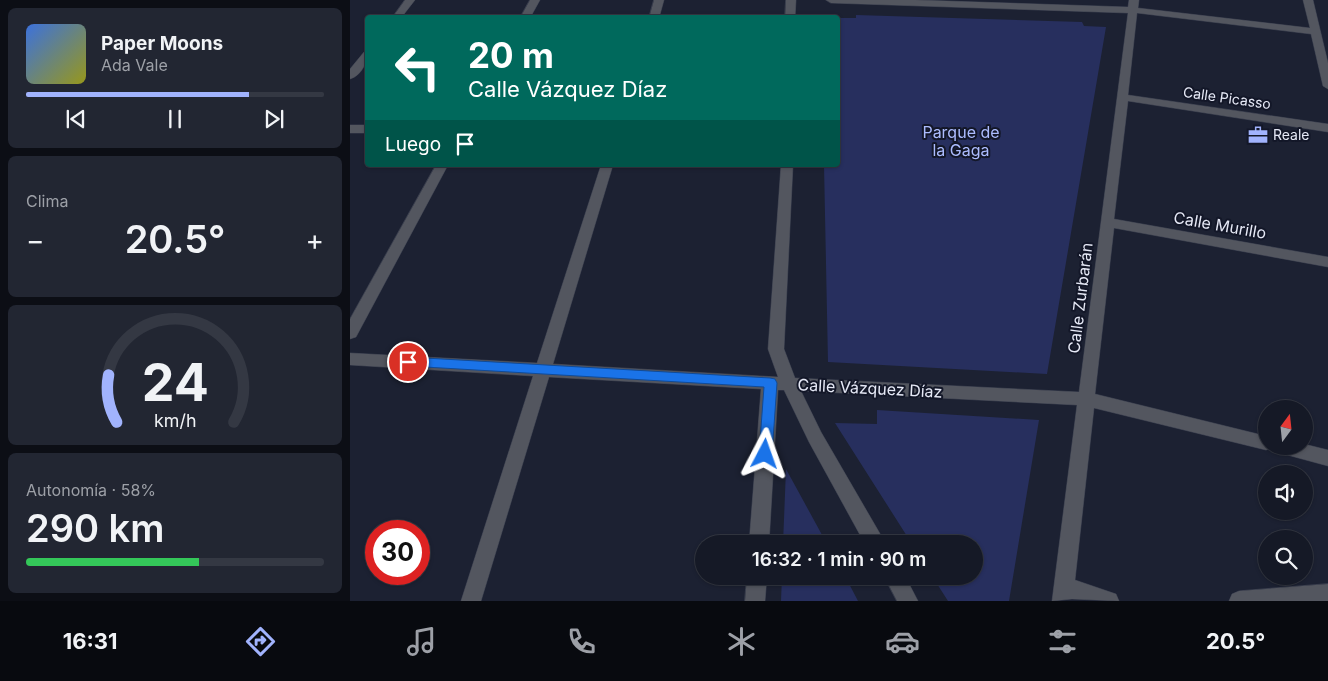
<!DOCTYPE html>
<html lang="es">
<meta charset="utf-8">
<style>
body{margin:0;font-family:Inter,sans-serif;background:#222632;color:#f1f3f6;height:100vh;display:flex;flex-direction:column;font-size:19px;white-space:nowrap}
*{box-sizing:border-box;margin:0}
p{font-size:16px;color:#9da0a7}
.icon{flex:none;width:28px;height:28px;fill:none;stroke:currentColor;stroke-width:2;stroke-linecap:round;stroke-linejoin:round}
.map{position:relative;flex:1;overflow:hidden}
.sheet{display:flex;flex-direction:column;gap:8px;padding:8px;background:#0c0e15;width:350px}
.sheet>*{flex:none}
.banner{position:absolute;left:15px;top:15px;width:475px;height:152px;border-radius:5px;box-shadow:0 1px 4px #0004,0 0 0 1px #343843;background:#00695c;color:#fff;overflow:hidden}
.needle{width:32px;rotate:15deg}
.fabs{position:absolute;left:908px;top:400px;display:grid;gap:10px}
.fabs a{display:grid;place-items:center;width:55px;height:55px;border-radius:50%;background:#151926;box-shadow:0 1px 4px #0004,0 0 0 1px #343843;font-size:25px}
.speed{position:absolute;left:15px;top:520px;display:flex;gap:10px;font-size:25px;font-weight:700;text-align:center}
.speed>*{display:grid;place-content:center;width:65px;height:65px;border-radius:50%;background:#151926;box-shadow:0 1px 4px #0004,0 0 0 1px #343843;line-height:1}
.speed .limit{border:8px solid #d22;background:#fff;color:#111}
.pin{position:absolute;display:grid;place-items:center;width:42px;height:42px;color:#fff;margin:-21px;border:2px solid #fff;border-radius:50%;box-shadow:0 1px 5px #0007}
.me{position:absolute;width:55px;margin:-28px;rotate:4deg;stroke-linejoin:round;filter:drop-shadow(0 0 4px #0008)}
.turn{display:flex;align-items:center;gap:18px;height:105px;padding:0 20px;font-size:22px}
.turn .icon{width:65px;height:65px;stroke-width:2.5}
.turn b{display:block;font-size:35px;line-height:42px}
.then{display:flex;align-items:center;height:48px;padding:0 20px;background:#0003;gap:10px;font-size:19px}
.big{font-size:38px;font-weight:600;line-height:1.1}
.sheet .tile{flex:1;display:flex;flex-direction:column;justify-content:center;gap:8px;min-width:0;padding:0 18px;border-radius:8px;background:#222632}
.sheet .dial{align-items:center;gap:0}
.dial svg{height:130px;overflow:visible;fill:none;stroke:#343843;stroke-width:7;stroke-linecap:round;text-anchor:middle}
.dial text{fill:#f1f3f6;stroke:none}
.song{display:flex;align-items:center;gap:15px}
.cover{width:60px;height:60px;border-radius:8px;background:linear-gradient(135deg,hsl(220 70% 55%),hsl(60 70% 35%))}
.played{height:5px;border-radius:2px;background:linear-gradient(90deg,#a1b3fd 75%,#343843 75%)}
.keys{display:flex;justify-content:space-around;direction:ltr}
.heat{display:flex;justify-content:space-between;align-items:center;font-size:28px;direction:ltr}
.charge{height:8px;border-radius:4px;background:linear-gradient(90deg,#34c759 58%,#343843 0)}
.trip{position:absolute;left:345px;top:535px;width:288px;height:50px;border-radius:25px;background:#151926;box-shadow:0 1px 4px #0004,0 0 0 1px #343843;font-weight:600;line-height:50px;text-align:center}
.dock{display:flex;height:80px;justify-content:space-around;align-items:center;background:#080a0f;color:#9da0a7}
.dock .icon{width:35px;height:35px}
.dock .on{color:#a1b3fd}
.dock b{font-size:22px;color:#f1f3f6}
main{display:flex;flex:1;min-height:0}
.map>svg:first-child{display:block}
</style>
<main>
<section class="sheet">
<div class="tile">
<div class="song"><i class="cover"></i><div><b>Paper Moons</b><p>Ada Vale</p></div></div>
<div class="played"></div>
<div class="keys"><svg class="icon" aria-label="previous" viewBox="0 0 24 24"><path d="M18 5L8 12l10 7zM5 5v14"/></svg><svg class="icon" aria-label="pause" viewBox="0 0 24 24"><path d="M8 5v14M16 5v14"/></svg><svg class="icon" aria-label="next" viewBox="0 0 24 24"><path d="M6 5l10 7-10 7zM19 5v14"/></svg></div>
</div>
<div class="tile"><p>Clima</p>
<div class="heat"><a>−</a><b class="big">20.5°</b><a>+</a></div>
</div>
<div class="tile dial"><svg viewBox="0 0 100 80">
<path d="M14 69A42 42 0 1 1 86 69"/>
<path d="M14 69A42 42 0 0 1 9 40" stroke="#a1b3fd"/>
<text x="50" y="56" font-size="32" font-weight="700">24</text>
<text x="50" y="72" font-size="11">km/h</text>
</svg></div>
<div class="tile"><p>Autonomía · 58%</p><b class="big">290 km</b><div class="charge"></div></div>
</section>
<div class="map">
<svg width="978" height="601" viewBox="0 0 978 601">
<rect width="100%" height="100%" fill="#1c2132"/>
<path fill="#272f5e" d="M506 15 732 22 734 26 756 27 697 374 478 362 474 165H488V18H506Z
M527 410 689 420 659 601H598L582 576H624V544H562L485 423 527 424Z
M436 469 477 544H433Z
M432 576H495L508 601H431Z"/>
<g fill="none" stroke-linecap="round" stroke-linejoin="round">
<defs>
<path id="minor" d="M55 0H65L51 18H42Z
M180 0H190L180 18H170Z
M304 0H314L309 18H299Z
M436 0H446L445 18H435Z
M476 0H566L778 7 779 0H789L788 8 960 28 953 0H963L978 63V89L973 86 961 34 787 13 778 95 978 124V132L778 101 764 219 978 257V267L764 228 745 394 916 436V446H954V444L978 450V466L930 453 924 451 922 448 916 450 744 408 725 580 766 594 769 601 722 599 702 601 727 405 451 391 471 432 536 544H515L459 442 434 390H428L419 544H399L411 389 199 377 131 601H111L183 376 0 365V353L187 363 251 165H263L203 364 428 377 418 349 431 165H443L434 349 445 378 729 392 778 13 481 3Z
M18 51C18 62 11 76 0 79V69L14 52Z
M0 125H18V133H0Z
M86 165H98L6 337 0 339V319Z
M397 576H417L415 601H395Z
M534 576H555L568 601H547Z
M978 584V601H879L882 594 889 591Z"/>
</defs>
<use href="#minor" stroke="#383d4d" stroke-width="1"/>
<use href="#minor" fill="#53565f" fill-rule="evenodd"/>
</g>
<path fill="#1a73e8" stroke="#114b97" d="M58 357 420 378 425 379 427 383 422 454 420 458 415 460 411 458 409 454 414 387 58 366 54 365 52 362 54 358Z"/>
<defs>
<symbol id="office-bare" viewBox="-9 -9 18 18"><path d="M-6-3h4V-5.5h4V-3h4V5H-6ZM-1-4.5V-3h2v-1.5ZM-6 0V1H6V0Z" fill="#a1b3fd" stroke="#131728" stroke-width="2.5" paint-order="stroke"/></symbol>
</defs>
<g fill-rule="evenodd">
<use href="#office-bare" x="894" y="121" width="28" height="28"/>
</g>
<g text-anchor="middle" stroke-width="4" stroke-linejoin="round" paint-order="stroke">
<g font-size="14" fill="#e6e9f6" stroke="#131728">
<text transform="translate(877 98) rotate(8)" y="5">Calle Picasso</text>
</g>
<g font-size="14" fill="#e6e9f6" stroke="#131728" text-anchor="start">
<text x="923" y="140">Reale</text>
</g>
<g font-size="16" fill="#acbcfe" stroke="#131728">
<text x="611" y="138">Parque de<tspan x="611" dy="18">la Gaga</tspan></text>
</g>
<g font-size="16" fill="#e6e9f6" stroke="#131728">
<text transform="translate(870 225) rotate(10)" y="6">Calle Murillo</text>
<text transform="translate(730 298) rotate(-83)" y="6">Calle Zurbarán</text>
<text transform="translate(520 388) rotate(3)" y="6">Calle Vázquez Díaz</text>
</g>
</g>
</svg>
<div class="fabs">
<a><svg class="needle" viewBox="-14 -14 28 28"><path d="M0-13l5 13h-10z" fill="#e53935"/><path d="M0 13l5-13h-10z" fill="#9da0a7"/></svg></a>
<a><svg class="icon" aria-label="sound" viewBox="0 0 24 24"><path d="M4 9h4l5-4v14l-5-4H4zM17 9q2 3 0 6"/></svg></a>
<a><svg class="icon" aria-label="search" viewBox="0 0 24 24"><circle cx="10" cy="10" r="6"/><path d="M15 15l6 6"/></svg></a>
</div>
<div class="speed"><div class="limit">30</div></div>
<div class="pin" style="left:58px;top:362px;background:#d93025"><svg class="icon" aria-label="arrive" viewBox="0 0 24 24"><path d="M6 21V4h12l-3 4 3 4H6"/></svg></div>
<svg class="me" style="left:415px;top:454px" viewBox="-20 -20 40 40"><path d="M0-17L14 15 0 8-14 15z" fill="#1a73e8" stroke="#fff" stroke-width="4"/></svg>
<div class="trip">16:32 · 1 min · 90 m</div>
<div class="banner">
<div class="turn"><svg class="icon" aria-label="left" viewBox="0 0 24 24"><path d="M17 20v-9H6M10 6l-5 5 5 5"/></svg><div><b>20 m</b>Calle Vázquez Díaz</div></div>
<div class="then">Luego<svg class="icon" aria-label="arrive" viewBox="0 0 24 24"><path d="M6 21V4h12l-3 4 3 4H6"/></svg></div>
</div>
</div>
</main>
<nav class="dock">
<b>16:31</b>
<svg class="icon on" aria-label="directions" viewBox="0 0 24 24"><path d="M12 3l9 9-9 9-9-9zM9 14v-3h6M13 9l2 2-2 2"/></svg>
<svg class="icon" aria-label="music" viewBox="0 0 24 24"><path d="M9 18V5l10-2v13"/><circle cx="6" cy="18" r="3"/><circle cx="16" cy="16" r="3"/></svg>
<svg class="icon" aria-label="phone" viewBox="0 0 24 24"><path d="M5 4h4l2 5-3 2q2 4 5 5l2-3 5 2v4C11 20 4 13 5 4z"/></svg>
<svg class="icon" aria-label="climate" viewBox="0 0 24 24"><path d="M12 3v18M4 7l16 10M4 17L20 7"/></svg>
<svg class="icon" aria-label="car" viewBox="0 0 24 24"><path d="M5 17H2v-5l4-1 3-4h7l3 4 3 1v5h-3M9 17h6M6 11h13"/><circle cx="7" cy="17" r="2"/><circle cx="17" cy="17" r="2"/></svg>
<svg class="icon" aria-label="filters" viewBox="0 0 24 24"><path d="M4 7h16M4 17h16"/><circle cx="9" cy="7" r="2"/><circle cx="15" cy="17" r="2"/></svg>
<b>20.5°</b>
</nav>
